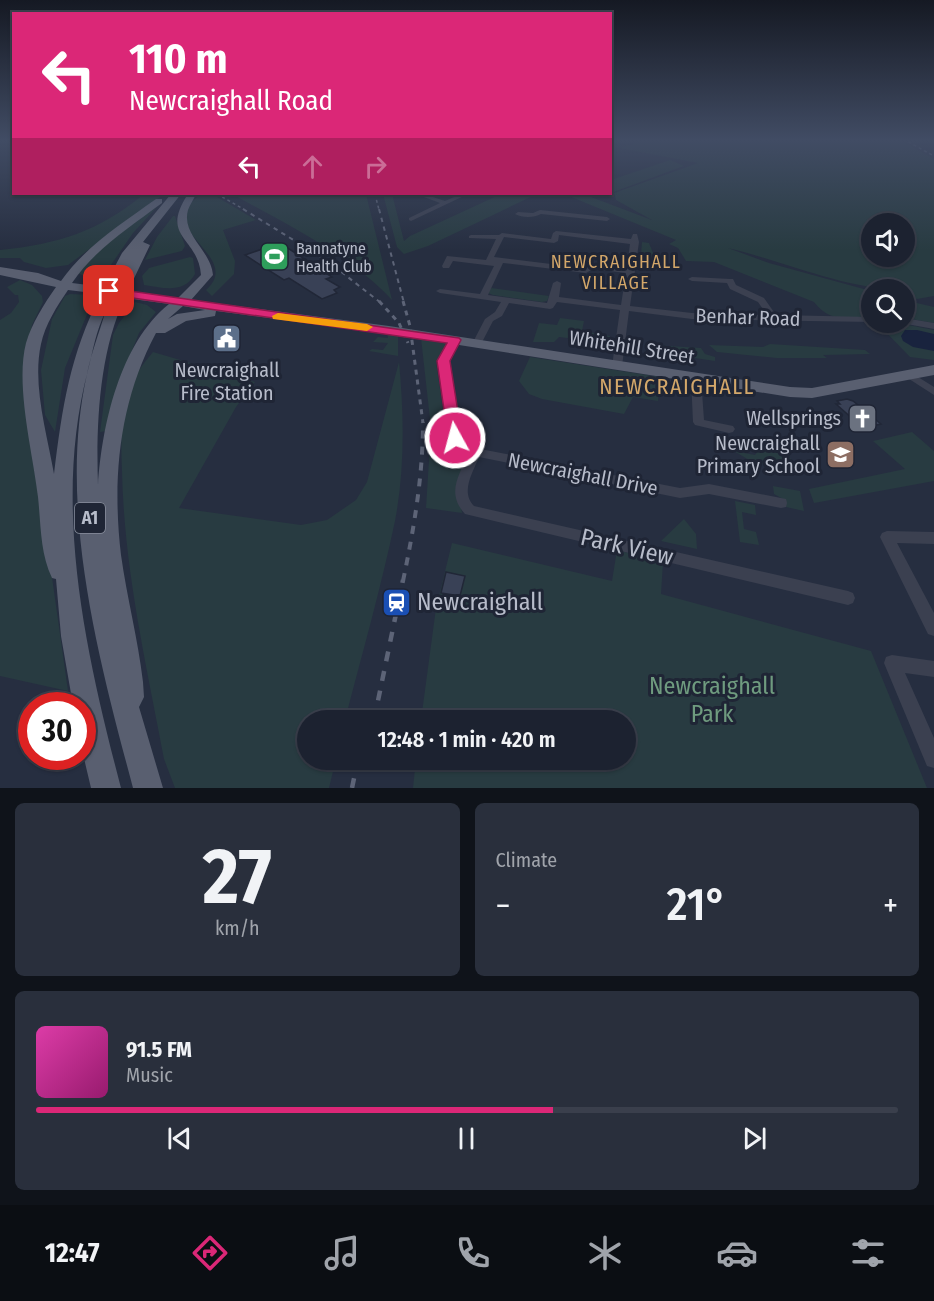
<!DOCTYPE html>
<meta charset="utf-8">
<style>
body{margin:0;font-family:"Fira Sans Condensed",sans-serif;background:#292f3c;color:#f1f3f6;height:100vh;display:flex;flex-direction:column;font-size:22px;white-space:nowrap}
*{box-sizing:border-box;margin:0}
p{font-size:20px;color:#a0a4ab}
.icon{flex:none;width:33px;height:33px;fill:none;stroke:currentColor;stroke-width:2;stroke-linecap:round;stroke-linejoin:round}
.map{position:relative;height:788px;overflow:hidden}
.details{display:flex;flex-direction:column;gap:15px;padding:15px;background:#0f131a;flex:1}
.details>*{flex:none}
.top-card{position:absolute;left:12px;top:12px;width:600px;height:183px;border-radius:0px;box-shadow:0 2px 4px #0004,0 0 0 2px #3a3f4c;background:#db2777;color:#fff;overflow:hidden}
.controls{position:absolute;left:861px;top:213px;display:grid;gap:12px}
.controls a{display:grid;place-items:center;width:54px;height:54px;border-radius:50%;background:#1c2230;box-shadow:0 2px 4px #0004,0 0 0 2px #3a3f4c;font-size:30px}
.speed{position:absolute;left:18px;top:692px;display:flex;gap:12px;font-size:30px;font-weight:700;text-align:center}
.speed>*{display:grid;place-content:center;width:78px;height:78px;border-radius:50%;background:#1c2230;box-shadow:0 2px 4px #0004,0 0 0 2px #3a3f4c;line-height:1}
.speed .limit{border:9px solid #d22;background:#fff;color:#111}
.pin{position:absolute;display:grid;place-items:center;width:51px;height:51px;color:#fff;margin:-26px;border-radius:12px;box-shadow:0 3px 9px #0006}
.me{position:absolute;width:66px;margin:-33px;rotate:353deg;stroke-linejoin:round;filter:drop-shadow(0 0 4px #0008)}
.turn{display:flex;align-items:center;gap:21px;height:126px;padding:0 18px;font-size:27px}
.turn .icon{width:78px;height:78px;stroke-width:2.5}
.turn b{display:block;font-size:42px;line-height:51px}
.lanes{display:flex;align-items:center;height:57px;padding:0 18px;background:#0003;justify-content:center;gap:30px;direction:ltr}
.lanes .off{opacity:.35}
.big{font-size:45px;font-weight:600;line-height:1.1}
.details .card{flex:1;display:flex;flex-direction:column;justify-content:center;gap:9px;min-width:0;padding:0 21px;border-radius:9px;background:#292f3c}
.details .dial{align-items:center;gap:0}
.dial b{font-size:78px;line-height:1}
.song{display:flex;align-items:center;gap:18px}
.cover{width:72px;height:72px;border-radius:9px;background:linear-gradient(135deg,hsl(320 70% 55%),hsl(320 70% 35%))}
.played{height:6px;border-radius:3px;background:linear-gradient(90deg,#db2777 60%,#3a3f4c 60%)}
.keys{display:flex;justify-content:space-around;direction:ltr}
.heat{display:flex;justify-content:space-between;align-items:center;font-size:33px;direction:ltr}
.details .tiles{flex:1;display:grid;gap:15px;grid-template-columns:1fr 1fr}
.card:last-child{grid-column:span 2}
.trip{position:absolute;left:297px;top:710px;width:339px;height:60px;border-radius:30px;background:#1c2230;box-shadow:0 2px 4px #0004,0 0 0 2px #3a3f4c;font-weight:600;line-height:60px;text-align:center}
.dock{display:flex;height:96px;justify-content:space-around;align-items:center;background:#0b0e13;color:#a0a4ab}
.dock .icon{width:42px;height:42px}
.dock .selected{color:#db2777}
.dock b{font-size:27px;color:#f1f3f6}
.map>svg:first-child{display:block}
</style>
<div class="map">
<svg width="934" height="788" viewBox="0 0 934 788">
<rect width="100%" height="100%" fill="#262e40"/>
<path fill="#283b41" fill-rule="evenodd" d="M634 139H898L934 159V296L917 299 905 296 904 290C843 289 787 262 728 248L769 263 871 291V317C846 316 831 324 814 302L714 262 686 261 678 248 669 244 676 240 564 194H583L652 220 616 200 614 193 698 163 619 148 634 144ZM872 224H904V256H872Z
M670 160 684 166 611 193V180Z
M144 194H164L68 265 46 268 24 262 20 258H0V250C59 244 99 231 144 194Z
M200 194H212L256 220 223 230 235 261 234 274 212 296 206 290C240 260 171 236 187 207 190 203 197 198 200 194Z
M232 194H366L392 300C352 256 284 223 232 194Z
M383 194H392L404 241 410 236 501 194H537L428 246 404 254 397 247Z
M157 207 133 233 102 278 87 277 77 273 113 237Z
M173 216H175L185 246 182 251 145 260 157 237Z
M642 242 649 243 660 270 640 268Z
M190 257 193 258 195 274C184 294 163 288 144 285L142 276 149 268Z
M20 280 32 285 42 296 43 302 32 325 27 358 32 435 68 691 0 676V320L11 313 19 302 18 295H15L7 287Z
M491 288 549 296 547 301 542 302 493 295 488 293Z
M70 294 95 295 65 368 55 432 45 415 41 370 52 319 65 296Z
M904 300 934 307V323L905 318Z
M135 302 147 305 156 312 139 333 116 391 106 431 100 432 113 335 119 323Z
M560 318 584 321 582 331 610 336 609 343 559 337 554 342H533L539 323 557 325Z
M877 323 903 324 934 330V360L910 357Z
M387 332 398 334V356L369 351 372 349 383 350 388 343 373 342 378 337 388 338Z
M421 338 445 341 451 345 443 357 436 361 448 446 461 453 466 462 457 481 462 513 426 508 431 428Z
M770 344 865 350 870 354 823 355 827 358H777L717 352 709 345 763 347Z
M653 345 701 348 705 354 715 357V361L648 351Z
M153 352 255 382 236 407 179 508 301 525 327 520 356 500 367 482 399 362C404 414 405 469 395 521 381 588 362 654 345 720H308V759H336L329 788H175L164 759C146 663 124 569 122 471 121 447 120 413 128 390 133 376 144 363 153 352Z
M530 357 660 377 658 401 633 397 624 414 542 399 529 394 519 381Z
M912 432 934 451V481L814 503 809 489 905 469 873 441Z
M764 443 784 447 795 467 791 469 754 463 734 451 755 455Z
M773 486 800 491 804 511 786 507 785 500 774 494Z
M735 501 755 505 756 515 742 512 744 529 756 532 759 545 740 542Z
M684 519 696 534 697 549 661 541Z
M452 543 612 581 617 550 663 562 661 594 871 651 927 788H413L416 759H626V720H421L436 608Z"/>
<path fill="#19233e" d="M905 330H917L934 334V351L913 347 903 341 901 336Z"/>
<path fill="#394156" stroke="#212737" stroke-width="1.5" d="M280 243 332 277 326 279 340 287 334 290 337 293 322 299 289 278 284 280 245 255Z
M847 399 853 401 881 424 863 428 836 404H840L837 401Z
M446 572 465 576 460 596 441 593Z"/>
<g fill="none" stroke-linecap="round" stroke-linejoin="round">
<path fill="#3b4050" fill-rule="evenodd" d="M416 194H424L445 201 461 194H468L411 221 409 220V218L440 203Z
M540 210 607 217 610 219 607 221 541 214C534 218 522 218 515 214L518 212 533 213Z
M556 231 631 239 633 234H637L639 242 630 306 692 313 767 315 758 302 730 289 727 283 692 281 688 279 692 277 730 279H733L736 285 764 298 776 315 872 317 873 322 692 319 629 311 622 366 617 369 612 366 620 310 557 302 553 308 550 309 509 303 502 316 493 321 480 346H474L472 344 485 319 495 312 501 302 440 293 436 291 440 289 480 294 494 266 453 261 449 268H443L442 266 447 256 486 260 496 239 469 238V236L471 235H499L502 233 551 239 553 233ZM559 235 630 244 627 268 591 264 584 268 494 257 504 237 554 243 558 241ZM503 263 586 273 593 269 626 273 621 305 559 297 561 283 557 281 553 283 547 303 488 295Z
M904 318 934 323V329L901 323 904 322Z
M455 337 460 340 449 361 461 438 470 447 680 488 709 484 781 498 786 499 787 503 786 507 781 508 709 494 680 498 479 457C473 472 460 492 474 506L848 591 853 593 855 598 853 603 848 605 465 514C446 493 459 476 468 454 460 452 453 446 449 438L439 361 450 340Z
M910 372 934 387V395L906 377 905 375Z
M696 375 701 378 704 420 733 426 735 429 733 432 729 433 695 425 693 422 691 378Z
M887 531 934 532V544L897 543 934 613V636L928 634 880 537 882 533Z
M892 655 934 661V677L905 673 934 738V768L927 766 884 663 886 657Z"/>
<path fill="#595f70" fill-rule="evenodd" d="M171 194H181L143 242 150 245 128 291 178 298 201 275C198 236 159 238 188 194H196C194 199 190 204 188 210 181 235 211 250 213 275L191 300 389 326 790 387 812 388 934 365V375L812 398 790 397 389 334 216 311 215 316 186 321 165 333H156C119 402 112 479 121 555 127 598 138 639 143 682L144 697 139 707 163 788H133C99 660 57 507 87 374 91 354 99 333 105 313 96 331 93 350 88 370 52 507 86 654 121 788H91L82 750V705H73L61 636 56 579 52 578C40 553 41 525 38 497 33 453 15 386 26 343 32 323 44 304 56 287L0 275V267L38 273 61 281C86 246 121 224 156 199H162V203C130 227 95 249 72 283L104 287 122 253ZM68 290 101 294C70 354 62 408 54 474 47 433 32 385 41 344 45 325 57 306 68 290ZM125 298 169 304C120 343 102 425 98 485 96 426 99 352 125 298ZM183 306 205 310 177 314 168 319Z"/>
<path stroke="#5d6477" stroke-width="1.5" stroke-dasharray="3 3" stroke-linecap="butt" d="M903 139 934 156
M217 194 245 210
M375 194 379 210"/>
<path stroke="#5d6477" stroke-width="2" stroke-dasharray="4.5 4.5" stroke-linecap="butt" d="M243 209 326 260 381 303
M379 209 404 303"/>
<path stroke="#5d6477" stroke-width="3" stroke-dasharray="5 5" stroke-linecap="butt" d="M379 301 399 323 408 343
M403 301 410 326 423 423"/>
<path stroke="#5d6477" stroke-width="4" stroke-dasharray="8 8" stroke-linecap="butt" d="M403 581C414 528 423 476 423 422"/>
<path stroke="#5d6477" stroke-width="4.5" stroke-dasharray="10 10" stroke-linecap="butt" d="M374 720 403 580
M352 788 358 759"/>
</g>
<linearGradient id="sky" x2="0" y2="1"><stop stop-color="#151923"/><stop offset="0.56" stop-color="#414c64"/><stop offset="1" stop-color="#414c64" stop-opacity="0"/></linearGradient>
<rect width="934" height="250" fill="url(#sky)"/>
<path fill="#db2777" stroke="#8e194d" stroke-width="1.5" d="M109 288 459 338 461 340 450 361 462 438 455 443 448 438 437 361 447 343 105 294V289Z"/>
<path fill="#f59e0b" d="M278 313 367 324 373 327 367 331 273 319 272 316Z"/>
<defs>
<symbol id="stadium-square" viewBox="-11 -11 22 22"><rect x="-9" y="-9" width="18" height="18" rx="4" fill="#2e9e5b" stroke="#1f2535"/><path d="M0-5a6.5 5 0 1 0 0 10a6.5 5 0 1 0 0-10ZM-3.5-1.8h7v3.6h-7Z" fill="#fff"/></symbol>
<symbol id="civic-square" viewBox="-11 -11 22 22"><rect x="-9" y="-9" width="18" height="18" rx="4" fill="#5c6f8a" stroke="#1f2535"/><path d="M-.6-6.5H3V-4.5H.6V-3L4-1V1h2V6H-6V1h2V-1L-.6-3ZM-1.2 2.5V6h2.4V2.5Z" fill="#fff"/></symbol>
<symbol id="church-square" viewBox="-11 -11 22 22"><rect x="-9" y="-9" width="18" height="18" rx="4" fill="#6b7280" stroke="#1f2535"/><path d="M-1.2-6h2.4v3.5h3.3v2.4h-3.3V6h-2.4V-.1h-3.3v-2.4h3.3Z" fill="#fff"/></symbol>
<symbol id="school-square" viewBox="-11 -11 22 22"><rect x="-9" y="-9" width="18" height="18" rx="4" fill="#8d6e63" stroke="#1f2535"/><path d="M0-5L7-2L0 1L-7-2ZM-4 1L0 2.5L4 1V4Q0 6-4 4Z" fill="#fff"/></symbol>
<symbol id="station-square" viewBox="-11 -11 22 22"><rect x="-9" y="-9" width="18" height="18" rx="4" fill="#1a4fb4" stroke="#1f2535"/><path d="M-3-6H3Q5-6 5-4V2Q5 4 3 4L4.5 6H3L1.5 4h-3L-3 6H-4.5L-3 4Q-5 4-5 2V-4Q-5-6-3-6ZM-3.5-4v3h7v-3ZM-3.5 1v1.5H-2V1ZM2 1v1.5H3.5V1Z" fill="#fff"/></symbol>
</defs>
<g fill-rule="evenodd">
<use href="#stadium-square" x="258" y="240" width="33" height="33"/>
<use href="#civic-square" x="210" y="322" width="33" height="33"/>
<use href="#church-square" x="846" y="402" width="33" height="33"/>
<use href="#school-square" x="824" y="438" width="33" height="33"/>
<use href="#station-square" x="380" y="586" width="33" height="33"/>
</g>
<g text-anchor="middle" stroke-width="6" stroke-linejoin="round" paint-order="stroke">
<g font-size="16" fill="#b7bcca" stroke="#1f2535" text-anchor="start">
<text x="296" y="254">Bannatyne<tspan x="296" dy="18">Health Club</tspan></text>
</g>
<g font-size="18" letter-spacing="1.5" fill="#d3a76a" stroke="#1f2535">
<text x="616" y="268">NEWCRAIGHALL<tspan x="616" dy="21">VILLAGE</tspan></text>
</g>
<rect fill="#1f2535" stroke="#898f9d" stroke-width="1.5" x="75" y="503" width="30" height="30" rx="4.5"/>
<g font-size="18" font-weight="bold" fill="#b7bcca">
<text x="90" y="524">A1</text>
</g>
<g font-size="20" fill="#b7bcca" stroke="#1f2535">
<text transform="translate(748 317) rotate(2)" y="7">Benhar Road</text>
<text transform="translate(632 347) rotate(9)" y="7">Whitehill Street</text>
<text transform="translate(583 474) rotate(11)" y="7">Newcraighall Drive</text>
</g>
<g font-size="20" fill="#b7bcca" stroke="#1f2535" text-anchor="end">
<text x="227" y="377" text-anchor="middle">Newcraighall<tspan x="227" dy="23">Fire Station</tspan></text>
<text x="841" y="425">Wellsprings</text>
<text x="820" y="450">Newcraighall<tspan x="820" dy="23">Primary School</tspan></text>
</g>
<g font-size="22" letter-spacing="1.5" fill="#d3a76a" stroke="#1f2535">
<text x="677" y="394">NEWCRAIGHALL</text>
</g>
<g font-size="24" fill="#b7bcca" stroke="#1f2535">
<text transform="translate(627 547) rotate(13)" y="8">Park View</text>
</g>
<g font-size="24" fill="#b7bcca" stroke="#1f2535" text-anchor="start">
<text x="417" y="610">Newcraighall</text>
</g>
<g font-size="24" fill="#6f9b7f" stroke="#1f2535">
<text x="712" y="694">Newcraighall<tspan x="712" dy="28">Park</tspan></text>
</g>
</g>
</svg>
<div class="controls">
<a><svg class="icon" aria-label="sound" viewBox="0 0 24 24"><path d="M4 9h4l5-4v14l-5-4H4zM17 9q2 3 0 6"/></svg></a>
<a><svg class="icon" aria-label="search" viewBox="0 0 24 24"><circle cx="10" cy="10" r="6"/><path d="M15 15l6 6"/></svg></a>
</div>
<div class="speed"><div class="limit">30</div></div>
<div class="pin" style="left:109px;top:291px;background:#d93025"><svg class="icon" aria-label="arrive" viewBox="0 0 24 24"><path d="M6 21V4h12l-3 4 3 4H6"/></svg></div>
<svg class="me" style="left:455px;top:438px" viewBox="-20 -20 40 40"><circle r="17" fill="#db2777" stroke="#fff" stroke-width="3"/><path d="M0-11L8 9 0 5-8 9z" fill="#fff"/></svg>
<div class="trip">12:48 · 1 min · 420 m</div>
<div class="top-card">
<div class="turn"><svg class="icon" aria-label="left" viewBox="0 0 24 24"><path d="M17 20v-9H6M10 6l-5 5 5 5"/></svg><div><b>110 m</b>Newcraighall Road</div></div>
<div class="lanes"><svg class="icon" aria-label="left" viewBox="0 0 24 24"><path d="M17 20v-9H6M10 6l-5 5 5 5"/></svg><svg class="icon off" aria-label="ahead" viewBox="0 0 24 24"><path d="M12 20V5M6 11l6-6 6 6"/></svg><svg class="icon off" aria-label="right" viewBox="0 0 24 24"><path d="M7 20v-9h11M14 6l5 5-5 5"/></svg></div>
</div>
</div>
<section class="details">
<div class="tiles">
<div class="card dial"><b>27</b><p>km/h</p></div>
<div class="card"><p>Climate</p>
<div class="heat"><a>−</a><b class="big">21°</b><a>+</a></div>
</div>
<div class="card">
<div class="song"><i class="cover"></i><div><b>91.5 FM</b><p>Music</p></div></div>
<div class="played"></div>
<div class="keys"><svg class="icon" aria-label="previous" viewBox="0 0 24 24"><path d="M18 5L8 12l10 7zM5 5v14"/></svg><svg class="icon" aria-label="pause" viewBox="0 0 24 24"><path d="M8 5v14M16 5v14"/></svg><svg class="icon" aria-label="next" viewBox="0 0 24 24"><path d="M6 5l10 7-10 7zM19 5v14"/></svg></div>
</div>
</div>
</section>
<nav class="dock">
<b>12:47</b>
<svg class="icon selected" aria-label="directions" viewBox="0 0 24 24"><path d="M12 3l9 9-9 9-9-9zM9 14v-3h6M13 9l2 2-2 2"/></svg>
<svg class="icon" aria-label="music" viewBox="0 0 24 24"><path d="M9 18V5l10-2v13"/><circle cx="6" cy="18" r="3"/><circle cx="16" cy="16" r="3"/></svg>
<svg class="icon" aria-label="phone" viewBox="0 0 24 24"><path d="M5 4h4l2 5-3 2q2 4 5 5l2-3 5 2v4C11 20 4 13 5 4z"/></svg>
<svg class="icon" aria-label="climate" viewBox="0 0 24 24"><path d="M12 3v18M4 7l16 10M4 17L20 7"/></svg>
<svg class="icon" aria-label="car" viewBox="0 0 24 24"><path d="M5 17H2v-5l4-1 3-4h7l3 4 3 1v5h-3M9 17h6M6 11h13"/><circle cx="7" cy="17" r="2"/><circle cx="17" cy="17" r="2"/></svg>
<svg class="icon" aria-label="filters" viewBox="0 0 24 24"><path d="M4 7h16M4 17h16"/><circle cx="9" cy="7" r="2"/><circle cx="15" cy="17" r="2"/></svg>
</nav>
